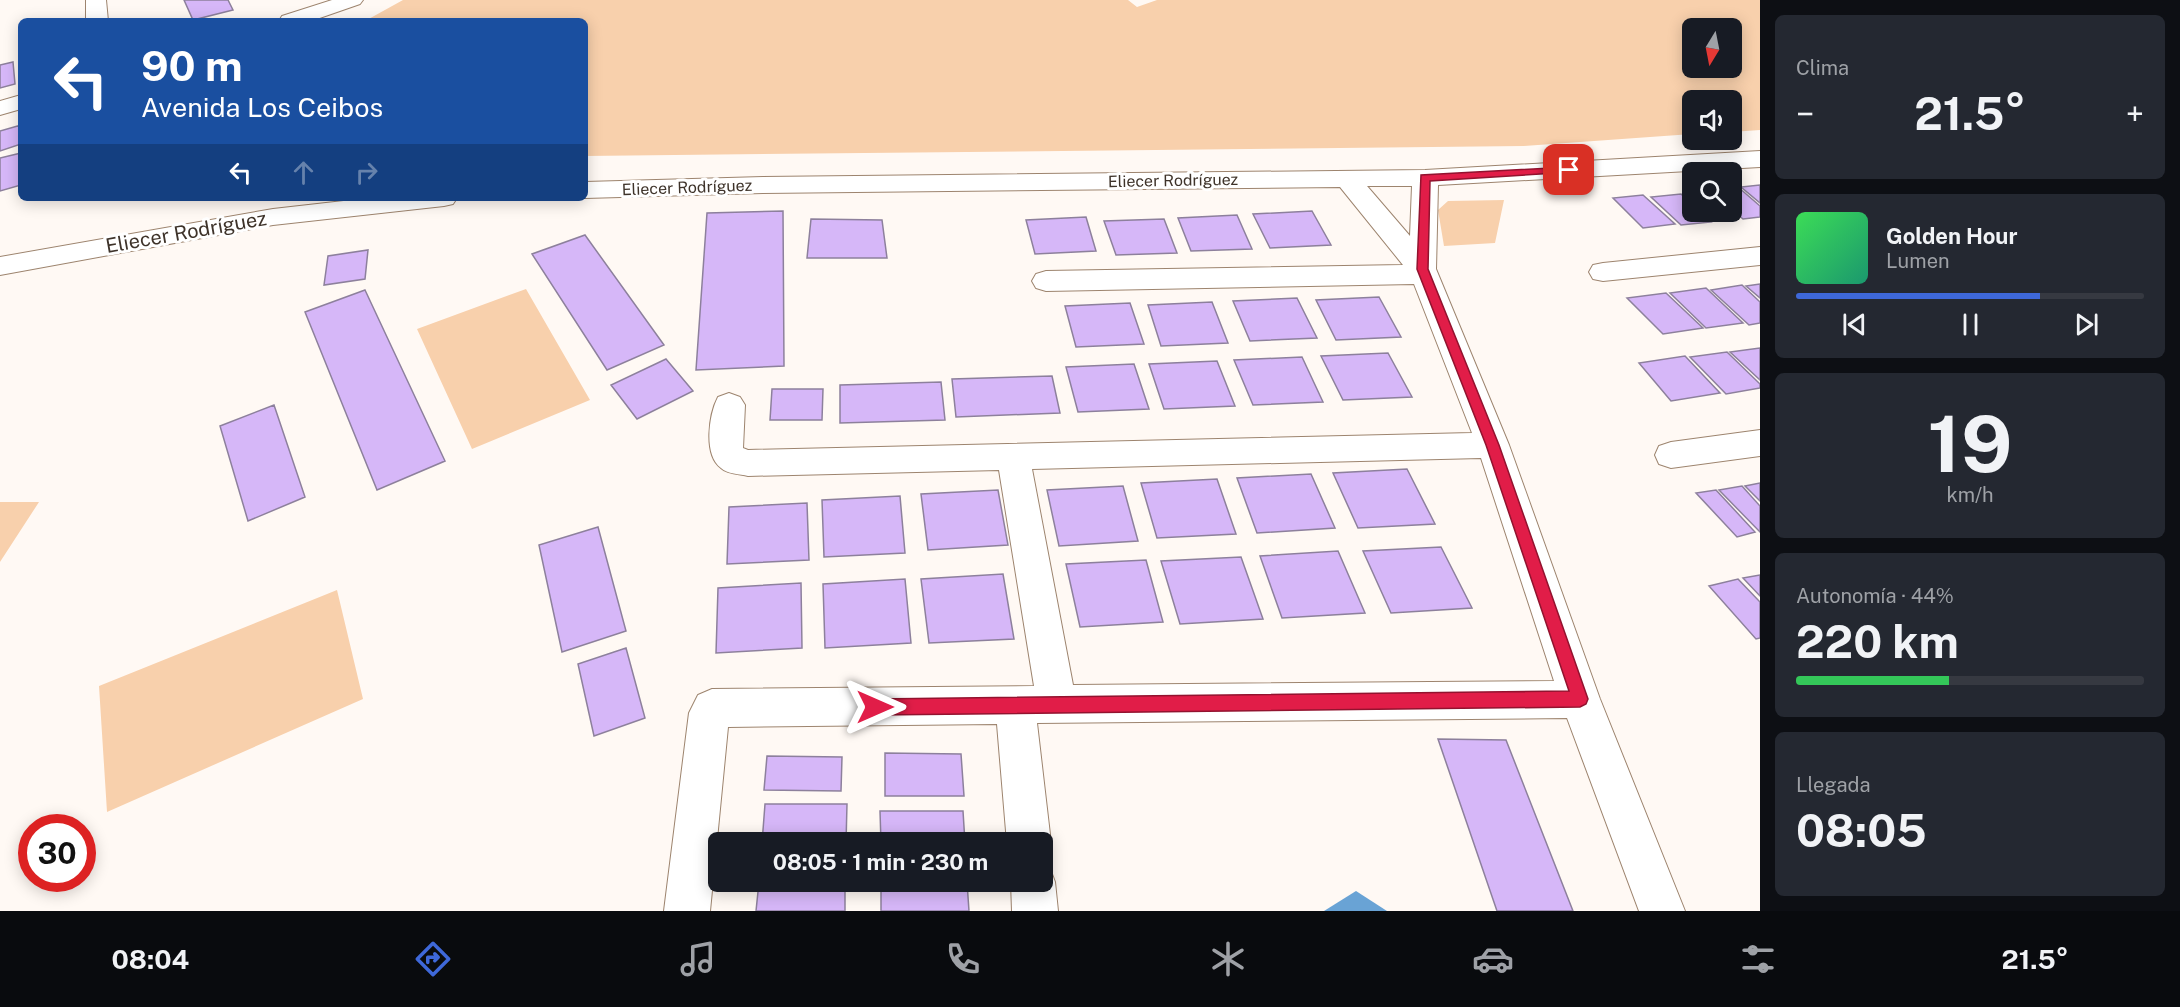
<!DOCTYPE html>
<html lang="es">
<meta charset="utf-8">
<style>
body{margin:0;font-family:"Public Sans",sans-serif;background:#242831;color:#f1f3f6;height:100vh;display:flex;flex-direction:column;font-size:22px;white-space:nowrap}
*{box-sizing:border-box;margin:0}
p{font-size:20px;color:#9ea1a6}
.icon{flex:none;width:33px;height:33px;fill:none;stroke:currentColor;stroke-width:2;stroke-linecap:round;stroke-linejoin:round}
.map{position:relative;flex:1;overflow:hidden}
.details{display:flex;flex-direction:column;gap:15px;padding:15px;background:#0d0f14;width:420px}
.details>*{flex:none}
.banner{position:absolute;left:18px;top:18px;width:570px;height:183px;border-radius:9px;box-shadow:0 3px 15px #0003;background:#1a4fa0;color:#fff;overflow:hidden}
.needle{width:39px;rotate:190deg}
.tools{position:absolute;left:1682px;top:18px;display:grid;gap:12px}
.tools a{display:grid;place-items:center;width:60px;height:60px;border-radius:9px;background:#171b24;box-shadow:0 3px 15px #0003;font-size:30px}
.speed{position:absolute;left:18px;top:814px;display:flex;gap:12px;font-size:30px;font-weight:700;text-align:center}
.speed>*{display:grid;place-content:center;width:78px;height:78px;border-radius:50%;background:#171b24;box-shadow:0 3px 15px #0003;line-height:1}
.speed .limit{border:9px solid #d22;background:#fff;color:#111}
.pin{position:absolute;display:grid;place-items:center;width:51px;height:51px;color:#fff;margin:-26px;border-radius:12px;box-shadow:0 3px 9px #0006}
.me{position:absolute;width:66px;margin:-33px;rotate:90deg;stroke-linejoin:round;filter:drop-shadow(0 0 4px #0008)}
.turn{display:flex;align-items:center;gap:21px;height:126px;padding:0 24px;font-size:27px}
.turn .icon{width:78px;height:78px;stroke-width:2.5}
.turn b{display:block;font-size:42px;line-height:51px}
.lanes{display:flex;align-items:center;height:57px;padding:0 24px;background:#0003;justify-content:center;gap:30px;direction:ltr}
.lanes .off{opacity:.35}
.big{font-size:45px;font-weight:700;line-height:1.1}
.details .widget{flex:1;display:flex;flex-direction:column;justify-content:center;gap:9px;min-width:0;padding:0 21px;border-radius:9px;background:#242831}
.details .dial{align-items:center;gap:0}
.dial b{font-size:78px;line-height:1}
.song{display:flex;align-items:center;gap:18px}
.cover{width:72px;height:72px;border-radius:9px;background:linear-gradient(135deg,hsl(130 70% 55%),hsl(160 70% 35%))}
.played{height:6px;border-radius:3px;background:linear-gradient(90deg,#3e68d9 70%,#363941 70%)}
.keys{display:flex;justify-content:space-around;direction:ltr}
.heat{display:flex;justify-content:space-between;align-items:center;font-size:33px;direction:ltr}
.charge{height:9px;border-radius:4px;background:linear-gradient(90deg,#34c759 44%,#363941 0)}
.trip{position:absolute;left:708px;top:832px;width:345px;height:60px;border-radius:9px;background:#171b24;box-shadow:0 3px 15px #0003;font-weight:700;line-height:60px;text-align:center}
.tab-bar{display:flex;height:96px;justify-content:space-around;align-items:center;background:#090b0e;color:#9ea1a6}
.tab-bar .icon{width:42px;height:42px}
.tab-bar .active{color:#3e68d9}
.tab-bar b{font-size:27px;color:#f1f3f6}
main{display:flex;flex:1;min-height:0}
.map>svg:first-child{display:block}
</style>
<main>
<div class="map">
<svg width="1760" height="911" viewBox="0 0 1760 911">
<rect width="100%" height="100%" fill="#fff9f4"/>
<path fill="#f8d0ac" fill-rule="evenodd" d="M403 0H1128L1137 7 1157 0H1760V130L1731 132V100H1692V134L1524 146 585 156V21H365ZM1692 28H1731V68H1692Z
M1504 200 1495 243 1444 246 1438 210 1448 201Z
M526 289 590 400 472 449 417 329Z
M0 502H39L0 562Z
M337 590 363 699 107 812 99 686Z"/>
<path fill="#69a3d5" d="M1356 891 1387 911H1324Z"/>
<path fill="#d6b7f8" stroke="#8d809c" stroke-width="1.5" d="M184 0H228L233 10 193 20Z
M13 62 15 84 0 88V65Z
M21 125V144L0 151V131Z
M21 153V185L0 191V158Z
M1760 185V203L1741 187Z
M1738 187 1760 206V217L1743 219 1731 209V188Z
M1681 194 1692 204V212H1700L1711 222 1681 225 1651 197Z
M1643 195 1675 224 1643 228 1613 198Z
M783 211 784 366 696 370 707 213Z
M1312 211 1331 245 1270 248 1253 214Z
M1704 212H1729L1736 218 1713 220Z
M1237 215 1252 249 1191 251 1178 218Z
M1086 217 1096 251 1035 254 1026 220Z
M811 219 882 220 887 258H807Z
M1164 219 1177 253 1116 255 1104 221Z
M585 235 664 345 607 370 532 254Z
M368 250 365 279 324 285 328 256Z
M1760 284V298L1746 286Z
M1742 285 1760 302V323L1749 325 1711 290Z
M1706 288 1743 323 1706 328 1670 293Z
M365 290 445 461 377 490 305 312Z
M1666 293 1703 328 1663 334 1627 298Z
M1379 297 1401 337 1336 340 1316 300Z
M1297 298 1317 338 1250 341 1233 301Z
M1212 302 1228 343 1161 346 1148 305Z
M1130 303 1144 344 1076 347 1065 306Z
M1760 348V380L1730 352Z
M1727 352 1760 384V388L1726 394 1690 357Z
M1388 353 1412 397 1343 400 1321 356Z
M1685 356 1720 393 1671 401 1639 363Z
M1302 357 1323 402 1253 405 1234 360Z
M666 359 693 391 637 419 611 385Z
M1217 361 1235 406 1164 409 1149 364Z
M1134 364 1149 409 1078 412 1066 367Z
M1052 376 1060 413 956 417 952 379Z
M941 382 945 420 840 423V385Z
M772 389H823L822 420H770Z
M274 405 305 497 248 521 220 426Z
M1407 469 1435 524 1358 528 1333 473Z
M1311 474 1335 528 1257 533 1237 478Z
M1217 479 1236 534 1157 538 1141 483Z
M1760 483V501L1745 486Z
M1123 486 1138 541 1059 546 1047 490Z
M1742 486 1760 506V532L1719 490Z
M998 490 1008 545 928 550 921 494Z
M1716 490 1755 532 1737 537 1696 493Z
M900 496 905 553 824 557 822 500Z
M807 503 809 560 727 564 729 507Z
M598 527 626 631 562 652 539 545Z
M1441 547 1472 608 1391 613 1363 551Z
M1338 551 1365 613 1282 618 1260 556Z
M1241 557 1263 619 1180 624 1161 561Z
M1146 560 1163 622 1080 627 1066 564Z
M1003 574 1014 639 929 643 921 579Z
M1760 575V596L1743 578Z
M905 579 911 643 825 648 823 584Z
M1738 579 1760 602V638L1756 639 1709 586Z
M801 583 802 648 716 653 718 588Z
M626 648 645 718 594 736 578 664Z
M1438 739 1506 740 1573 911H1497Z
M885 753 961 754 964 796H885Z
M767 756 842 757 841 791 764 790Z
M765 804H847L846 843H762Z
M880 811H963L965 843H881Z
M759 882H845V911H756Z
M881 882H967L969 911H881Z"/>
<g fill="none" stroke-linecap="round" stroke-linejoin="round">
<defs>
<path id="street" d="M86 0H106L108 21H86Z
M332 0H363L360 4 311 21H279L282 16Z
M21 95V109L0 115V101Z
M1760 151V167L1438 185 1436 269 1509 445 1600 699 1685 911H1639L1567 718 1037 723 1051 843 1042 859V843H1007L997 724 728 727 710 911H664L689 713 698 695 712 689 1034 686 999 470 748 476C740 474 727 474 721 468 703 455 709 414 718 397L729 393 740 397 745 405 743 448 748 450 1472 433 1414 284 1046 291 1036 288 1032 281 1036 274 1046 271 1403 265 1340 187 763 193 585 198V182L763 177 1425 170ZM1367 186H1412L1410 236ZM1481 458 1554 681 1073 685 1032 469Z
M370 198H457L453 204 444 206 273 225 0 275V257L273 209Z
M1760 247V265L1603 281 1593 279 1589 272 1593 265 1603 263Z
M1760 430V456L1671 468 1659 464 1655 455 1659 446 1671 442Z
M1042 864 1049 866 1055 882 1058 911H1012L1011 882H1042Z"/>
</defs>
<use href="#street" stroke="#9d846e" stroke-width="2"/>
<use href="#street" fill="#fff" fill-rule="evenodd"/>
</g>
<path fill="#e11d48" stroke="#92132f" stroke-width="1.5" d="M1569 167 1574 170 1572 172 1430 181 1428 269 1499 445 1588 699 1586 704 1580 707 875 715 869 712 867 707 869 701 875 699 1569 691 1486 445 1417 269 1421 175Z"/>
<g text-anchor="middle" stroke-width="6" stroke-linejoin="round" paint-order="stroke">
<g font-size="16" fill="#3e332a" stroke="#fff">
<text transform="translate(1173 180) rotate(-1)" y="6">Eliecer Rodríguez</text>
<text transform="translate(687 187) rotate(-2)" y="6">Eliecer Rodríguez</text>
</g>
<g font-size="20" fill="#3e332a" stroke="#fff">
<text transform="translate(186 232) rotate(-10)" y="7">Eliecer Rodríguez</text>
</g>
</g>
</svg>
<div class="tools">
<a><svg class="needle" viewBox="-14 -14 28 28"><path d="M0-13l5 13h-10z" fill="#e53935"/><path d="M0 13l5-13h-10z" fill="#9ea1a6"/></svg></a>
<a><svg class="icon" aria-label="sound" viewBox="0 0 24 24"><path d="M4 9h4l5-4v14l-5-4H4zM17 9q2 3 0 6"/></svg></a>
<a><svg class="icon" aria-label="search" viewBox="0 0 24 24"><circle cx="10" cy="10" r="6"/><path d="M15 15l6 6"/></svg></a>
</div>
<div class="speed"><div class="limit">30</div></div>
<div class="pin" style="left:1569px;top:170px;background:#d93025"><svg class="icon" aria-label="arrive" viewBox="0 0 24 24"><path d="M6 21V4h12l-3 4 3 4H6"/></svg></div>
<svg class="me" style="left:875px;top:707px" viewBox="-20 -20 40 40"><path d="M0-17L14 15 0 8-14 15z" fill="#e11d48" stroke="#fff" stroke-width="4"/></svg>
<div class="trip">08:05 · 1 min · 230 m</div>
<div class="banner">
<div class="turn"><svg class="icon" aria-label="left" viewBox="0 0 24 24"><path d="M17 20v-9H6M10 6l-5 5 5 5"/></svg><div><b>90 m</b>Avenida Los Ceibos</div></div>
<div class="lanes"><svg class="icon" aria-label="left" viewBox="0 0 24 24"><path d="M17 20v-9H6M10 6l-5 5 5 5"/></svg><svg class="icon off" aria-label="ahead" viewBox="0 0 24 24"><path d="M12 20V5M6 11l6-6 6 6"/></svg><svg class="icon off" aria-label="right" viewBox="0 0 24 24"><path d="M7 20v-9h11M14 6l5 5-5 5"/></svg></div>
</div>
</div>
<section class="details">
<div class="widget"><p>Clima</p>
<div class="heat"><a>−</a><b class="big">21.5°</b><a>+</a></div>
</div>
<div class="widget">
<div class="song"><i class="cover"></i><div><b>Golden Hour</b><p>Lumen</p></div></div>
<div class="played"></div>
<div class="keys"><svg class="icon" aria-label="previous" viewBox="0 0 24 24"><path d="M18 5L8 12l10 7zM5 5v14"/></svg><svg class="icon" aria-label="pause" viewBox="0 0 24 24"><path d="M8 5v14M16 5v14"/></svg><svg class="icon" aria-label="next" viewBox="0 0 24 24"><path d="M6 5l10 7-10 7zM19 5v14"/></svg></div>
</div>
<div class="widget dial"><b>19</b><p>km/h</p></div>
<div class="widget"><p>Autonomía · 44%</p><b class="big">220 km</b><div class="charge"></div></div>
<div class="widget"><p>Llegada</p><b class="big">08:05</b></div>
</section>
</main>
<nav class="tab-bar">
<b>08:04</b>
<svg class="icon active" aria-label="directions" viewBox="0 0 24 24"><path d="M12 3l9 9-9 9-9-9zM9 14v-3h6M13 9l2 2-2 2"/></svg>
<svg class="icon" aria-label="music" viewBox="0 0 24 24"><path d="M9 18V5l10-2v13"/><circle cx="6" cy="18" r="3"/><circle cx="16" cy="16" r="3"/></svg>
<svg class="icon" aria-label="phone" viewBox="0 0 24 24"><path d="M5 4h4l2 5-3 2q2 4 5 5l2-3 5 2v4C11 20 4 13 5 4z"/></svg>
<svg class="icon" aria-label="climate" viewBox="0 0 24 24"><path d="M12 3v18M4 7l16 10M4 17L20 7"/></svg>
<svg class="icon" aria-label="car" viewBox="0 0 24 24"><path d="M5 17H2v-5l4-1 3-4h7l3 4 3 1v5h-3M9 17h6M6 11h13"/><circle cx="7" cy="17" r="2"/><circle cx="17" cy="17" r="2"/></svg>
<svg class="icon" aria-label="filters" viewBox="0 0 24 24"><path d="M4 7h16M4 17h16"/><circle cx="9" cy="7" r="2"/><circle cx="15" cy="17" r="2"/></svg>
<b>21.5°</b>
</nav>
